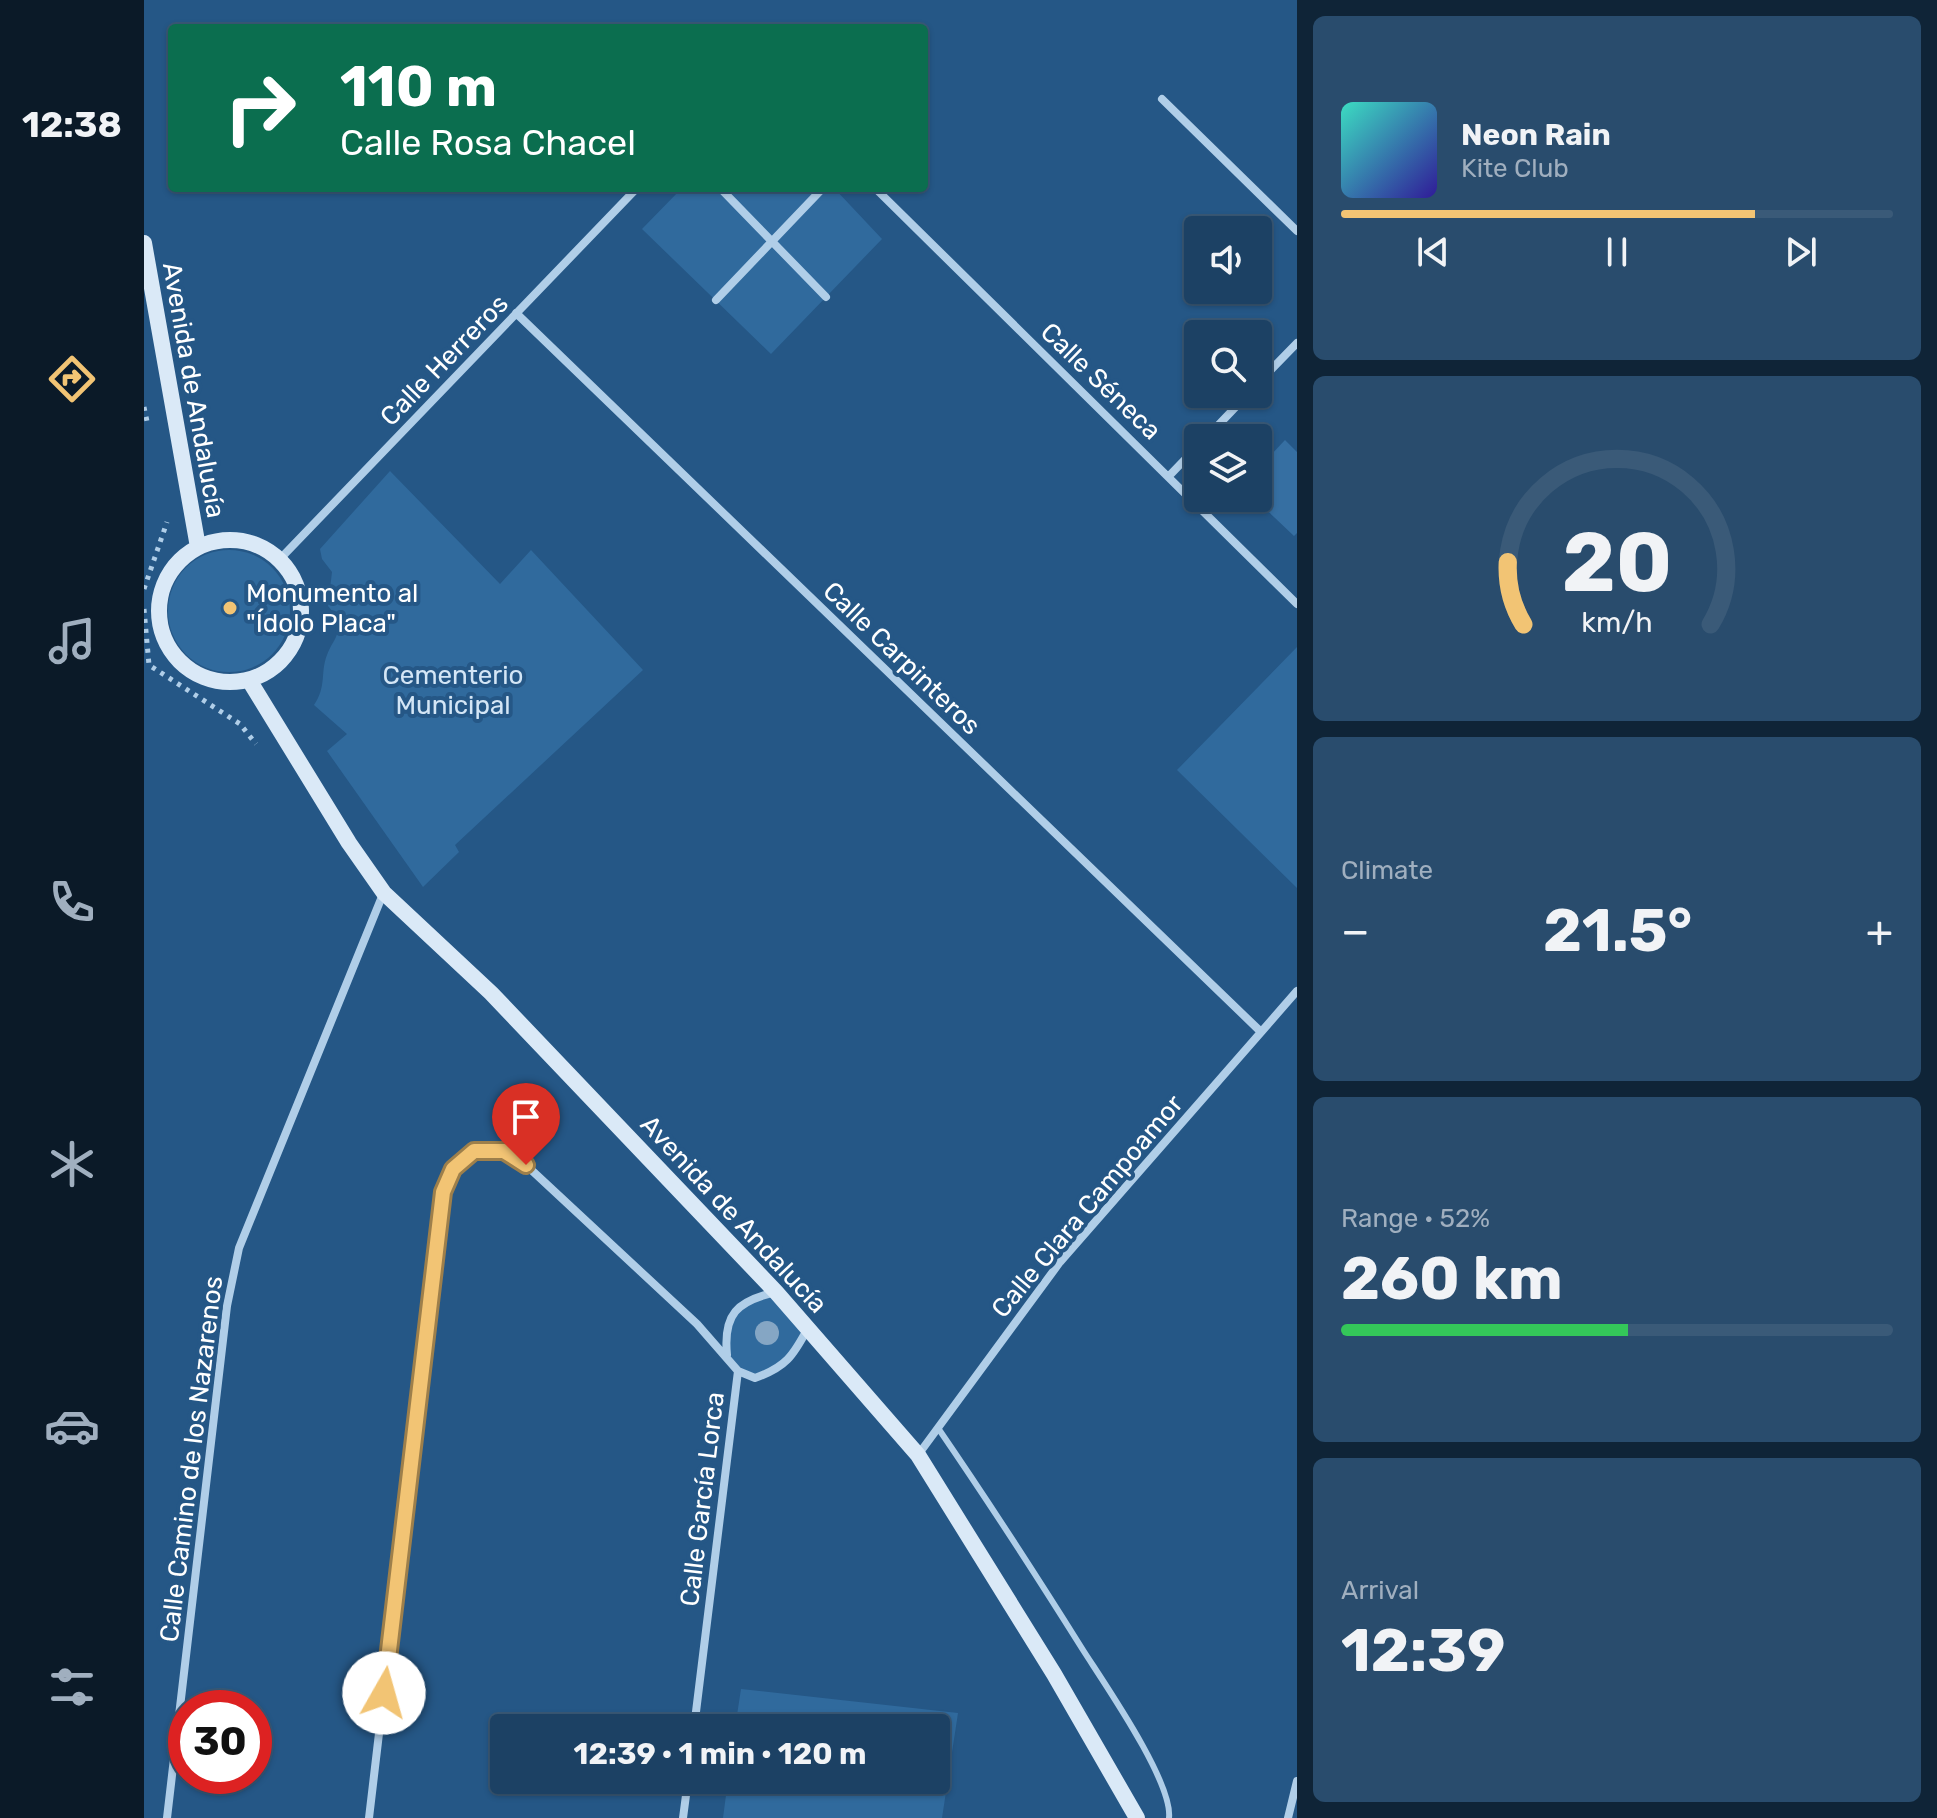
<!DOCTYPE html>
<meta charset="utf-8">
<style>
body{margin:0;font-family:Rubik,sans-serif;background:#294c6d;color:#f1f3f6;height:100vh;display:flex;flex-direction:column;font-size:30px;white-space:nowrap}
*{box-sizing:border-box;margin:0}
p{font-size:26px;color:#a0afbf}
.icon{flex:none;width:44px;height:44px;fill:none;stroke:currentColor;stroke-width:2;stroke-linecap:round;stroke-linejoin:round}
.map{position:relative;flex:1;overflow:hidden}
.details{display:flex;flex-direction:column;gap:16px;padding:16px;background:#0f2437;width:640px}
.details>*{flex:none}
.banner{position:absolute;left:24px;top:24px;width:760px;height:168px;border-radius:8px;box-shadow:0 2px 6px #0004,0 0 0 2px #3a5a78;background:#0b6e4f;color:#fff;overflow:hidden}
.tools{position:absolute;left:1040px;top:216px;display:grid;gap:16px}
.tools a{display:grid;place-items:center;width:88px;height:88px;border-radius:8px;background:#1c4164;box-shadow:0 2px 6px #0004,0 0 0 2px #3a5a78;font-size:40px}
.speed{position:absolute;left:24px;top:1690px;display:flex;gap:16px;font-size:40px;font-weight:700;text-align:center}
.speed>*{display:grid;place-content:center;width:104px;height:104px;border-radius:50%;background:#1c4164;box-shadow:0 2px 6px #0004,0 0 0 2px #3a5a78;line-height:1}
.speed .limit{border:12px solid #d22;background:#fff;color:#111}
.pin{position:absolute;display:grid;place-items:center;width:68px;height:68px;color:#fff;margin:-82px -34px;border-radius:50% 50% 50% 0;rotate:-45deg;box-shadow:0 0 8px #0007}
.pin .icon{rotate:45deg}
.me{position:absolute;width:88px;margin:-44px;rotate:7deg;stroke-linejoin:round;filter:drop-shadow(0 0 6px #0008)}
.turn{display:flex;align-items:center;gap:28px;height:168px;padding:0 40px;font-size:36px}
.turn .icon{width:104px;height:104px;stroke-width:2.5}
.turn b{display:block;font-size:56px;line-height:68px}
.big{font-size:60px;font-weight:700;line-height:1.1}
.details .card{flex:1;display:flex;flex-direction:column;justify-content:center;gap:12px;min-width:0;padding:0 28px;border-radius:12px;background:#294c6d}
.details .dial{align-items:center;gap:0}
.dial svg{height:208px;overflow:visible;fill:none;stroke:#3a5a78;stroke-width:7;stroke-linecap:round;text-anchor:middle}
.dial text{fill:#f1f3f6;stroke:none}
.song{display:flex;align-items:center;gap:24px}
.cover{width:96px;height:96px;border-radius:12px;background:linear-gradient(135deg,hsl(170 70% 55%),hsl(250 70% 35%))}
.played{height:8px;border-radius:4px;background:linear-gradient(90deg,#f2c474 75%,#3a5a78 75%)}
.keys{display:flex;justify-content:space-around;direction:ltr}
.heat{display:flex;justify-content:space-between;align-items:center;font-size:44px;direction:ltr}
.charge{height:12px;border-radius:6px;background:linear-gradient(90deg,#34c759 52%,#3a5a78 0)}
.trip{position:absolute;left:346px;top:1714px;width:460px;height:80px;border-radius:8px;background:#1c4164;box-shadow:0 2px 6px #0004,0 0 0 2px #3a5a78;font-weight:700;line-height:80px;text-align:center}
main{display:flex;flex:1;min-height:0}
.tab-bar{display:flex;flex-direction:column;width:144px;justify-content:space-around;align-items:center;background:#0b1a28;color:#a0afbf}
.tab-bar .icon{width:56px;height:56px}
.tab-bar .on{color:#f2c474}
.tab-bar b{font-size:36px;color:#f1f3f6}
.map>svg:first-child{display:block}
</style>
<main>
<nav class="tab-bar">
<b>12:38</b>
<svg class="icon on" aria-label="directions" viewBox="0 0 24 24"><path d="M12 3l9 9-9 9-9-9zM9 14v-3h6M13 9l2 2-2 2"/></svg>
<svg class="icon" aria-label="music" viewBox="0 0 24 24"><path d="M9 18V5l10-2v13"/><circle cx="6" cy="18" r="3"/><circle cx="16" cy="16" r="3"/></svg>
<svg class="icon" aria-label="phone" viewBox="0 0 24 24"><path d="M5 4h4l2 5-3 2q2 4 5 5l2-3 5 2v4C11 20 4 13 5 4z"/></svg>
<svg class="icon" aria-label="climate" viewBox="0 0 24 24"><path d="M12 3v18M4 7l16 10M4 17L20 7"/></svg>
<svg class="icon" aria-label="car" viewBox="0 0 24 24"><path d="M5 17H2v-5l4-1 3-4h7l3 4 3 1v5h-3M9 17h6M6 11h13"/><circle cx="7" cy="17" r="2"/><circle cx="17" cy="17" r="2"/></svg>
<svg class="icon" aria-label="filters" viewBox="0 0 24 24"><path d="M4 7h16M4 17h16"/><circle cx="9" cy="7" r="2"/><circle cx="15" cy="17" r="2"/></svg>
</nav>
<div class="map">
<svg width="1153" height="1818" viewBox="0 0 1153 1818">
<rect width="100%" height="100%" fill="#255786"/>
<path fill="#306a9d" d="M538 188H690L738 239 627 354 498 229Z
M246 471 356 584 387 550 499 670 311 845 315 852 279 887 183 751 203 734 170 705C183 686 176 673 183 655 190 637 195 640 194 618L184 606 188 572 178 559 176 549Z
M24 611a61 61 0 1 1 122 0a61 61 0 1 1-122 0Z
M1153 647V888L1033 770Z
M632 1292 664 1328 650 1354 611 1378 594 1371 583 1355C588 1307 587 1307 632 1292Z
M597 1689 814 1713 798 1818H579L584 1780H792V1728H591Z"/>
<path fill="#366fa2" d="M1141 440 1153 452V533L1150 536 1110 498H1114V469Z"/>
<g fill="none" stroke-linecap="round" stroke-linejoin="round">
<path stroke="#b0cee8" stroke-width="5" stroke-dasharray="4 6" stroke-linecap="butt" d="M0 407 4 426
M0 589 23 522
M0 609 5 665 96 724 112 744"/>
<path stroke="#b0cee8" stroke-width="6" d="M794 1428C844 1501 892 1575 939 1650 960 1683 1029 1782 1025 1818"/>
<path stroke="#b0cee8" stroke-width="8" d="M1018 99 1153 231
M576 188 682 297
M731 188 1153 604
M572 300 679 188
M372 313 1116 1031
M1114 383 1153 343
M1062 438 1104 394
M1025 476 1054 446
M135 560 493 188
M583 1355C579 1314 593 1301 632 1292
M594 1371 611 1378C642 1367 649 1356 664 1328
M774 1455 916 1262 1153 991
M23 1818 83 1306 95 1248 239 894
M225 1818 299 1192 309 1169 330 1151H360L382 1165 553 1324 594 1371 550 1728
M539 1818 544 1780
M1144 1818 1153 1781"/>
<path stroke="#dae9f7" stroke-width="16" d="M0 243 54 547
M15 611a71 71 0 1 1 142 0a71 71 0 1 1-142 0Z
M105 680 205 843 240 893 347 993 632 1292 774 1455 910 1674 993 1818"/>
</g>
<circle fill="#85a6c4" cx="623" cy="1333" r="12"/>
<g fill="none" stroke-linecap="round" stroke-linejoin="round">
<defs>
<path id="route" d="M240 1693 299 1192 309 1169 330 1151H360L382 1165"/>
</defs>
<use href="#route" stroke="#9d7f4b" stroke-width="20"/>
<use href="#route" stroke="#f2c474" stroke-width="14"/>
</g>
<circle fill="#f2c474" stroke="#255786" stroke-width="3" cx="86" cy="608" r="8"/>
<g text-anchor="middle" stroke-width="8" stroke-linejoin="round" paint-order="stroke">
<g font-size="26" fill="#fff" stroke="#255786">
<text transform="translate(300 360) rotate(-46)" y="9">Calle Herreros</text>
<text transform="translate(957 381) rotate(44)" y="9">Calle Séneca</text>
<text transform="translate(50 390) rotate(80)" y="9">Avenida de Andalucía</text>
<text transform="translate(758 658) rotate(44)" y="9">Calle Carpinteros</text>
<text transform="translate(943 1206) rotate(-50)" y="9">Calle Clara Campoamor</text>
<text transform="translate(590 1214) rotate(47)" y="9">Avenida de Andalucía</text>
<text transform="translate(47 1459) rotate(-83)" y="9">Calle Camino de los Nazarenos</text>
<text transform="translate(558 1499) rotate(-83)" y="9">Calle García Lorca</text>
</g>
<g font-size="26" fill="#fff" stroke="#255786" text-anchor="start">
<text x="102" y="602">Monumento al<tspan x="102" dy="30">"Ídolo Placa"</tspan></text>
</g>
<g font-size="26" fill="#d4e6f6" stroke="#255786">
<text x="309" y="684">Cementerio<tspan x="309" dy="30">Municipal</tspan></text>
</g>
</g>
</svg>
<div class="tools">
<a><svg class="icon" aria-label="sound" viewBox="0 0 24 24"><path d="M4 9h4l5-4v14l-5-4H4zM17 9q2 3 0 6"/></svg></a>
<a><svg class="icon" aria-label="search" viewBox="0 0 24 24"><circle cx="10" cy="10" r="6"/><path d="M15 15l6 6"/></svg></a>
<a><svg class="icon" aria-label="layers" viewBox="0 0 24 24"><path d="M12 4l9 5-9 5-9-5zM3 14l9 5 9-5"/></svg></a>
</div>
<div class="speed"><div class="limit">30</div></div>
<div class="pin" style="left:382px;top:1165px;background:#d93025"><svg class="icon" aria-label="arrive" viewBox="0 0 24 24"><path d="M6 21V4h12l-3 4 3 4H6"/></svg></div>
<svg class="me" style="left:240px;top:1693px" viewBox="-20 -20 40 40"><circle r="19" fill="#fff"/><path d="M0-13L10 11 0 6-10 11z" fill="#f2c474"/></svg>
<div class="trip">12:39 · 1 min · 120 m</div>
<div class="banner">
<div class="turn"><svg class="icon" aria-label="right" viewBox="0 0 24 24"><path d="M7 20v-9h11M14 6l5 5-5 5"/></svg><div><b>110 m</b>Calle Rosa Chacel</div></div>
</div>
</div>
<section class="details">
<div class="card">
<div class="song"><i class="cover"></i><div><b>Neon Rain</b><p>Kite Club</p></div></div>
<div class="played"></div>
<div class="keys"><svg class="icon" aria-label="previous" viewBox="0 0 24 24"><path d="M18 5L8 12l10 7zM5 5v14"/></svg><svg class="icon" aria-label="pause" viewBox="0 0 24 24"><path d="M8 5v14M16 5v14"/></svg><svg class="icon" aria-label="next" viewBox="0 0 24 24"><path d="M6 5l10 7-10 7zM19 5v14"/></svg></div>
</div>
<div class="card dial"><svg viewBox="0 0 100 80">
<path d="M14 69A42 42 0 1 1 86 69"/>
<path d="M14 69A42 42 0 0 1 8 45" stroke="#f2c474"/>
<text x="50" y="56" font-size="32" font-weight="700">20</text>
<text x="50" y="72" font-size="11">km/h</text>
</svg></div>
<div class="card"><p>Climate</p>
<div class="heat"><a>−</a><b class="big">21.5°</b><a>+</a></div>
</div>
<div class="card"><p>Range · 52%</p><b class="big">260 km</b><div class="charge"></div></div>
<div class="card"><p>Arrival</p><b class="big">12:39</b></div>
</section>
</main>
